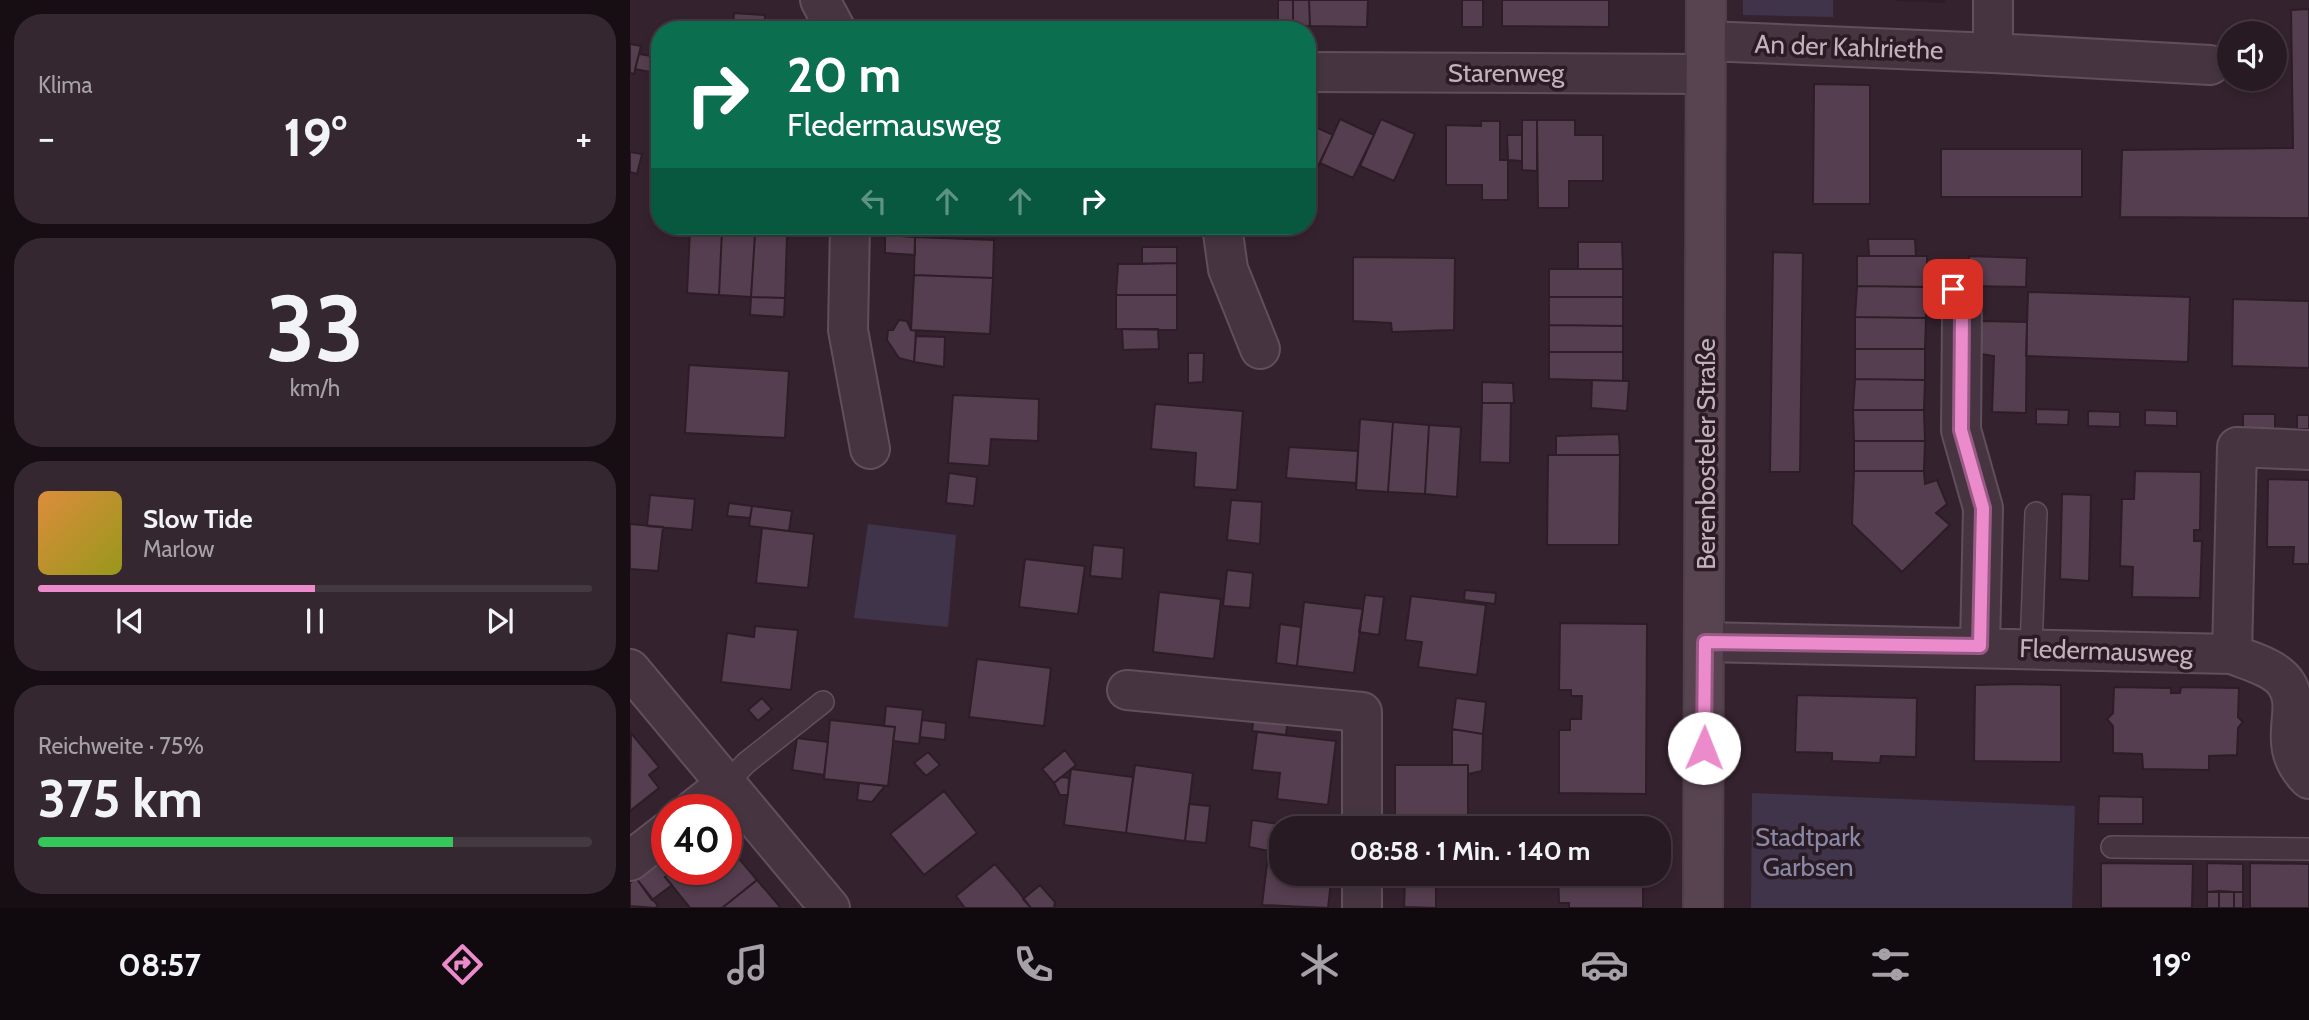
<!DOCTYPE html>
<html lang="de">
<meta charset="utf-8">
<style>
body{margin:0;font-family:Cabin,sans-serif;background:#342730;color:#f1f3f6;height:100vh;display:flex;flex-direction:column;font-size:26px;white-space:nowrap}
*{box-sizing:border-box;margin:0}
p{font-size:23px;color:#a5a1a6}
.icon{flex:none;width:38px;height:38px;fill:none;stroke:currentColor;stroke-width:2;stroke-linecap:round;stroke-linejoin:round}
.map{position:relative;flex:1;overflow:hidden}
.sheet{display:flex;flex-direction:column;gap:14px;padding:14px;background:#160e13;width:630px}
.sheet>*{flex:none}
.banner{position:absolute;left:21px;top:21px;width:665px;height:214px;border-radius:28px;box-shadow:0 4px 10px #0003,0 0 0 2px #443841;background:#0b6e4f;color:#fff;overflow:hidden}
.fabs{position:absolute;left:1587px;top:21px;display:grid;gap:14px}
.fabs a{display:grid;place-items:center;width:70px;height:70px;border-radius:50%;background:#281a23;box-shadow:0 4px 10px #0003,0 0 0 2px #443841;font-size:35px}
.speed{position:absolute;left:21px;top:794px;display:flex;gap:14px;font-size:35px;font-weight:700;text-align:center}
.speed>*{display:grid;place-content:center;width:91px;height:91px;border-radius:50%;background:#281a23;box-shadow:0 4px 10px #0003,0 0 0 2px #443841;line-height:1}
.speed .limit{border:10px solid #d22;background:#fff;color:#111}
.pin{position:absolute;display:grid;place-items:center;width:60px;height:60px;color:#fff;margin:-30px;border-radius:14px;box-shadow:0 4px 10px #0006}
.me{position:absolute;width:77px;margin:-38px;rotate:1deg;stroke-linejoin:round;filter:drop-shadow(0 0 5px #0008)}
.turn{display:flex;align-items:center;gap:24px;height:147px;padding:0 21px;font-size:32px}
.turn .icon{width:91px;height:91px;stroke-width:2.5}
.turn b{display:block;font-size:49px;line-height:60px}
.lanes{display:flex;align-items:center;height:66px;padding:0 21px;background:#0003;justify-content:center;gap:35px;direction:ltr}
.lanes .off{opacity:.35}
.big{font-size:52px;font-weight:700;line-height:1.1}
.sheet .widget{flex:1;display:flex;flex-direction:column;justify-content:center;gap:10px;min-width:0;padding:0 24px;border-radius:28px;background:#342730}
.sheet .dial{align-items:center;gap:0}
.dial b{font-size:91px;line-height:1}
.song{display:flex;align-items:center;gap:21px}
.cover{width:84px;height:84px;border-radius:10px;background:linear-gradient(135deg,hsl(30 70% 55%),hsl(60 70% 35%))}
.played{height:7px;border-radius:4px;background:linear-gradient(90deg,#ec8bcc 50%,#443841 50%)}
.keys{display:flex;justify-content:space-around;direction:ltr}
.heat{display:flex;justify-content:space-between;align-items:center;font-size:38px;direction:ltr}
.charge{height:10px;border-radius:5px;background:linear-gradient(90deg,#34c759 75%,#443841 0)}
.trip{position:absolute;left:639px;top:816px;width:402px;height:70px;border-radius:28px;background:#281a23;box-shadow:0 4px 10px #0003,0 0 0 2px #443841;font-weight:700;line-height:70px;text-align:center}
.tab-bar{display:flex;height:112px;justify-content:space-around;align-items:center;background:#100a0e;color:#a5a1a6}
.tab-bar .icon{width:49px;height:49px}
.tab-bar .current{color:#ec8bcc}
.tab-bar b{font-size:32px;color:#f1f3f6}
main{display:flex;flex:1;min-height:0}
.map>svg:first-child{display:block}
</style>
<main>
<section class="sheet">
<div class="widget"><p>Klima</p>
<div class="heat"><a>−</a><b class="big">19°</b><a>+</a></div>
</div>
<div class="widget dial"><b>33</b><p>km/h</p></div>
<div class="widget">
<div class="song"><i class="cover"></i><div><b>Slow Tide</b><p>Marlow</p></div></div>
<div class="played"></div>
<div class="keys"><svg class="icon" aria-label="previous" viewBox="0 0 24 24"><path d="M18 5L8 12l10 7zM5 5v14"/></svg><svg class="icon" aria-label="pause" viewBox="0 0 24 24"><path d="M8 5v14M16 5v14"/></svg><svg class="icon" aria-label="next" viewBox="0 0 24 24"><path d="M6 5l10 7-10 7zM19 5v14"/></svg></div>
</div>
<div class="widget"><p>Reichweite · 75%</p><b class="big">375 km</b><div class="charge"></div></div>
</section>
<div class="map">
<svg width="1679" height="908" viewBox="0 0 1679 908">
<rect width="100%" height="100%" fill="#35222f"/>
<path fill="#3f344a" d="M1113 0H1203V17L1113 15Z
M238 524 326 535 318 627 224 618Z
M1122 793 1445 806 1442 908H1121Z"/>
<path fill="#553e4f" stroke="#2c1d27" stroke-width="2" d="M648 0H663V26H648Z
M663 0H679L680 26H663Z
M679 0H738L737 27 680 26Z
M832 0H853V27H832Z
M872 0H979V27L872 26Z
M1265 0H1314V2Z
M1679 9V218L1490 217 1492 150 1663 148 1661 10Z
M104 13 135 15 134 30H103Z
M0 44 11 46 4 74 0 73Z
M9 54 28 57 25 73 5 69Z
M1184 84 1240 85V204H1183Z
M710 119 744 135 723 178 690 163Z
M751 119 785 134 764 181 730 166Z
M892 120H907V171L892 170Z
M907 120H945V135H973V181H939V208H908Z
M851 121H870V160H878V200H852V185H816V125L851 126Z
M677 123 703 135 680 183 677 181Z
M877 135H892V161L878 160Z
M1311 149H1452V197H1311Z
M0 152 12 154 7 174 0 172Z
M60 230 92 231 89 295 57 293Z
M92 231 125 234 121 297 89 295Z
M125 234 157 235 155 298 121 297Z
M255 235 285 237V255L255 253Z
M285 237 364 240 363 278 284 275Z
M1238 239H1285L1286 256H1239Z
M948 242H992L993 269H948Z
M512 247H547V263L512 264Z
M1143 252 1173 253 1170 472H1140Z
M1227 256H1297V287L1227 286Z
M1339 256 1397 258 1396 287 1338 286Z
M723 257 825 258 824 330 762 332 761 323 723 321Z
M547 263V295H486L488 264Z
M919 269H993V297H919Z
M284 275 363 278 360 334 281 330Z
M1227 286 1297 287 1296 318 1225 317Z
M1398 292 1560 297 1558 362 1396 356Z
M486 295H547V330L486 329Z
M121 297 155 298 154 317 120 315Z
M919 297H993V326L919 325Z
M1603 299 1679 301V368L1602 366Z
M1225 317 1296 318 1295 349H1225Z
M269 320 277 321 281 330 286 331 284 362 269 358 257 340 258 330H263Z
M1351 321 1397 322 1396 413 1362 412 1364 356 1351 354Z
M919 325 993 326V352H919Z
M492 329H528L529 349 493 350Z
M286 336 315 337 314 367 284 362Z
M1225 349H1295V380L1225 379Z
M919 352H993V381L919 379Z
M558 353H574L573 382 558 383Z
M59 365 159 371 155 438 55 433Z
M1225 379 1295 380 1294 410H1223Z
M962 380 999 381 997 411 961 408Z
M852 382 883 383 884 403H852Z
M323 395 409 399 408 441 361 439 359 466 318 463Z
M852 403H881L880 463 850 462Z
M525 404 613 411 607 490 564 487 566 453 521 449Z
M1406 409 1439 410 1438 425 1406 424Z
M1223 410H1294L1295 441H1224Z
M1515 410 1547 411V426L1515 425Z
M1458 411 1490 412V427L1458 426Z
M1613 414H1645V429L1613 428Z
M1667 415H1679V429H1667Z
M730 419 763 422 758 492 726 490Z
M763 422 799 425 795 494 758 492Z
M799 425 831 427 827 497 795 494Z
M989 434 990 455H926V436Z
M1224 441H1295L1294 471H1224Z
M659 447 728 451 726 483 656 478Z
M918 455H990L989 545H917Z
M1224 471H1294L1295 484 1307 480 1317 504 1306 513 1320 525 1272 572 1222 524Z
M1505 471 1571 472 1570 530H1564V541H1572L1570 598 1502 597 1503 567 1490 566 1492 499H1504Z
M319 473 347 477 344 506 316 503Z
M1638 479 1679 480V564H1663L1664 547H1637Z
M1432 494 1461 495 1459 581 1430 579Z
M20 495 65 499 62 530 17 526Z
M601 500 632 502 630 544 597 540Z
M99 503 122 506 120 518 97 516Z
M122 506 162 511 159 531 119 526Z
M0 524 33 527 28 571 0 569Z
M132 528 184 534 178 588 126 583Z
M463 545 494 548 492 579 460 576Z
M395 559 455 566 448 614 389 607Z
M597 570 623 573 620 608 593 606Z
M835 590 866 593 865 604 834 600Z
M529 592 591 599 584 659 523 652Z
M735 595 754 597 749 635 729 632Z
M781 596 856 605 847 675 788 667 792 642 775 640Z
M674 602 733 609 724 673 667 666Z
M930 623 1017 624 1016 794 929 793V730H940V719H951L952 696H941V690H929Z
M650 624 671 627 667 666 646 663Z
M125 626 168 630 161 690 91 682 97 633 124 637Z
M347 659 421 668 414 726 339 717Z
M1387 684 1431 685V762L1344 761 1345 685Z
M1484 687 1541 688V693H1550L1551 687 1609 688 1608 717 1613 722 1608 728 1607 755 1579 756V770L1513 769 1512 754 1483 753V726L1477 719 1483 713Z
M1167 695 1287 698 1286 757 1251 756 1250 763 1202 761V753L1165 752Z
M132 698 142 709 128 721 118 710Z
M826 698 856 702 853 734 822 729Z
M256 706 293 710 289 744 263 741 265 727 254 726Z
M624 714 658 718 656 735 622 731Z
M200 720 265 727 258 786 194 779Z
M292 720 316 723 315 740 290 737Z
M822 729 853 734 852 771 838 774V765H822Z
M627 732 706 741 698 805 647 799 650 773 622 770Z
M1 733 29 767 19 775 29 788 0 811Z
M167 738 198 742 194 775 162 770Z
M435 750 446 765 424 783 412 769Z
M298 752 310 765 296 776 284 763Z
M505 765 563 773 555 841 496 833Z
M765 765H838V826H765Z
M441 769 503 777 496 833 434 825Z
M431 777 439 778 438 795H430L424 783Z
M229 783 255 786 242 802 227 800Z
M314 791 347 833 294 875 260 834Z
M1469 796 1513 797V824H1468Z
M559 804 580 806 576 843 555 841Z
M622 820 670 827 651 828V841L640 840 639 851 619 847Z
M640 840 651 841V873H702L698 908 632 905Z
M96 843 127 880 92 908H60L35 877 44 870H96Z
M32 856 37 861V870H43L35 877 42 885 22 900 6 878Z
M1471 863 1563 864 1562 908H1471Z
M1577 863 1613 864V892H1577Z
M1620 863 1679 864V908H1620Z
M365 864 387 890 401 908H335L326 896Z
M928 873H1013V908H939V903H929Z
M6 878 28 906 25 908 0 906V883Z
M775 879 806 880V908L774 907Z
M127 880 151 908H92Z
M410 885 425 902 424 908H401L393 899Z
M1589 891V908H1577V892Z
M1589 891 1604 892V908H1589Z
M1604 892H1613V908H1604Z"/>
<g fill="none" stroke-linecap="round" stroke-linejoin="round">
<defs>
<path id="lane" d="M1401 649 1406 513
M95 785 116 763 193 702
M1482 847 1679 849"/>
<path id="street" d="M190 0 206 30
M1076 41 1363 53V0
M1363 53 1580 65
M677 72 1075 74
M220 226 218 330 240 449
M592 226 598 269 630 349
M1323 289 1332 315 1331 430 1353 508 1350 647
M1075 642 1602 654C1619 661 1644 667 1655 682 1676 711 1642 742 1679 779
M1602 654 1607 447 1679 450
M0 669 200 908
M497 690 732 712V828
M63 810 95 785
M0 861 37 832
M732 908V873"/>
<path id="secondary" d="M1073 908 1076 0"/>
</defs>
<use href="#lane" stroke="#60505b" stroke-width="24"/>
<use href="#street" stroke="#60505b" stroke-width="42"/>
<use href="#secondary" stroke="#4f3f49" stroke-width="42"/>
<use href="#lane" stroke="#463541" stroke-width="21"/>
<use href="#street" stroke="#463541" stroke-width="38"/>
<use href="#secondary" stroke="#584451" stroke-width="38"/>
</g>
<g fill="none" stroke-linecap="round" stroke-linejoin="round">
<defs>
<path id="route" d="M1074 748 1075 642 1350 646 1353 508 1331 430 1332 315 1323 289"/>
</defs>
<use href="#route" stroke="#995a85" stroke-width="18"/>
<use href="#route" stroke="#ec8bcc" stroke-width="12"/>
</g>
<g text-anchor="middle" stroke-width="7" stroke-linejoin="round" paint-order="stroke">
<g font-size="26" fill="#c2b0bc" stroke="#2a1b25">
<text transform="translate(1219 47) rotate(2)" y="9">An der Kahlriethe</text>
<text x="876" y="82">Starenweg</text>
<text transform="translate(1076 454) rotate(-90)" y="9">Berenbosteler Straße</text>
<text transform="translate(1476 651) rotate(2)" y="9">Fledermausweg</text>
</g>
<g font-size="26" fill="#8889a6" stroke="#2a1b25">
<text x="1178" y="846">Stadtpark<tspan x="1178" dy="30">Garbsen</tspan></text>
</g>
</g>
</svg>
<div class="fabs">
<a><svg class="icon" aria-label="sound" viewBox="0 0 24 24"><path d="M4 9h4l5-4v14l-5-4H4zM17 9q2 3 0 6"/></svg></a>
</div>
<div class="speed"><div class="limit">40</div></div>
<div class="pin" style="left:1323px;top:289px;background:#d93025"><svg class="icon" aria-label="arrive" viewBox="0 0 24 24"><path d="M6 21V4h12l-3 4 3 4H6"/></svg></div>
<svg class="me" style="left:1074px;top:748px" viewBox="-20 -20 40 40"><circle r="19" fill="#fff"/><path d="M0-13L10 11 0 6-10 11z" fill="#ec8bcc"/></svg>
<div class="trip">08:58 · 1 Min. · 140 m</div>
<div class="banner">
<div class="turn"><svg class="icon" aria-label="right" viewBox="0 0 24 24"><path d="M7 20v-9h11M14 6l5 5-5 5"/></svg><div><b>20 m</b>Fledermausweg</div></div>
<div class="lanes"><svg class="icon off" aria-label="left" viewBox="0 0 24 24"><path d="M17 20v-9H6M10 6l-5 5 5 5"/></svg><svg class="icon off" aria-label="ahead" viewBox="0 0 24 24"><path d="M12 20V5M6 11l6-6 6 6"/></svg><svg class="icon off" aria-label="ahead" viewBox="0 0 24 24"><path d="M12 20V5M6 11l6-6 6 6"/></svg><svg class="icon" aria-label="right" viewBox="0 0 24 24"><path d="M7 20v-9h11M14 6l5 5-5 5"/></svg></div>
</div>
</div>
</main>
<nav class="tab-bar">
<b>08:57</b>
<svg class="icon current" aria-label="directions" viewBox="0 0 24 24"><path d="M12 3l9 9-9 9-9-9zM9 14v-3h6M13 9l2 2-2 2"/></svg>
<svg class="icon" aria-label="music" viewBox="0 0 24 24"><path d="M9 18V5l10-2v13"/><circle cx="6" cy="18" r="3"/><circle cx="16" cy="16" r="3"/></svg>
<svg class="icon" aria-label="phone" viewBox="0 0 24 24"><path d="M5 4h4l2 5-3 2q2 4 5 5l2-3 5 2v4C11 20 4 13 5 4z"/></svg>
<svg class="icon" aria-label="climate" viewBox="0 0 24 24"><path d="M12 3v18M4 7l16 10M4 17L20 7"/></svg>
<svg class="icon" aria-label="car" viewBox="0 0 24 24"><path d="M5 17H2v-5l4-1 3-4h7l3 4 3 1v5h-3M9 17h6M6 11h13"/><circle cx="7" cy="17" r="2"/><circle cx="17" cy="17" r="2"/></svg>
<svg class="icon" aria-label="filters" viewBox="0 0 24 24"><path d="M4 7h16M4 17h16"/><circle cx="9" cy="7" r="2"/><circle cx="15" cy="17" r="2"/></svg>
<b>19°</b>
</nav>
